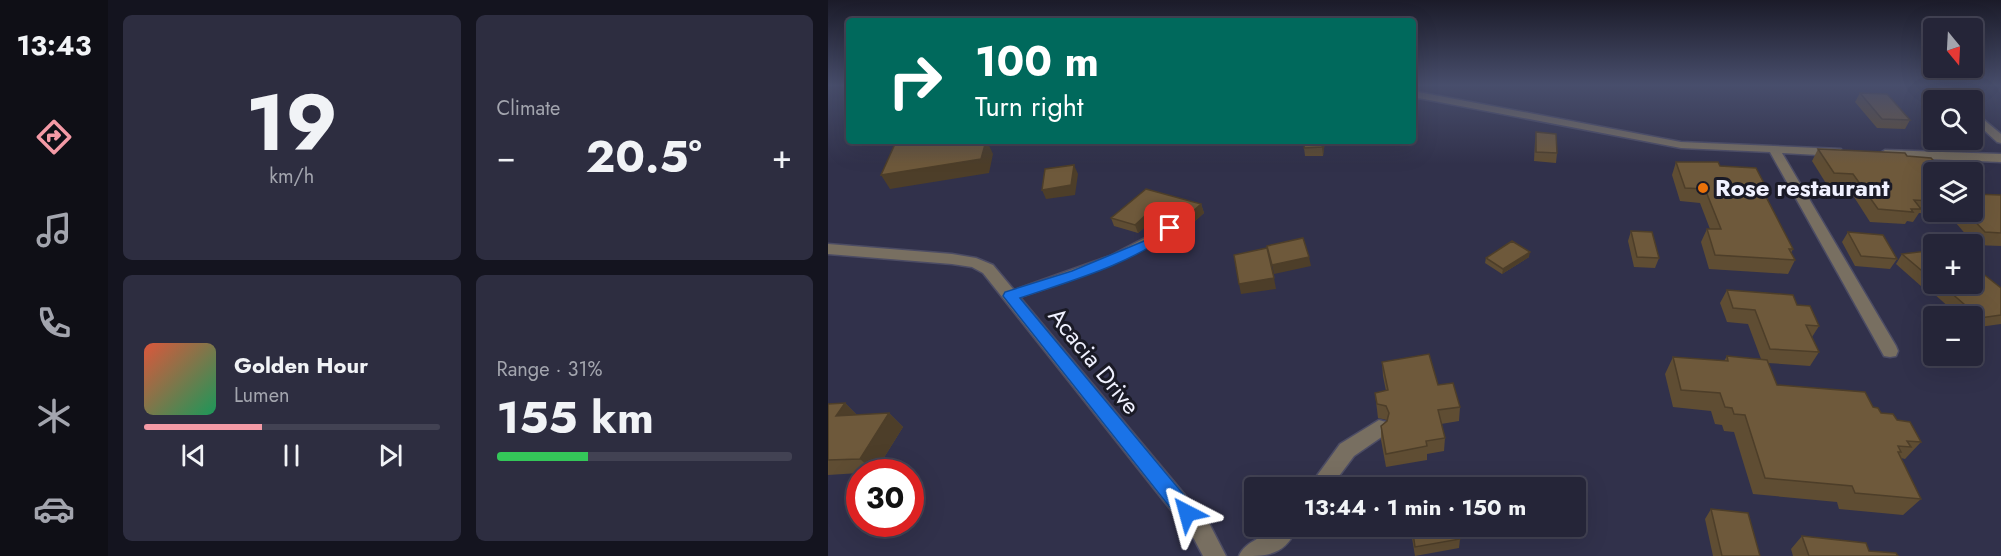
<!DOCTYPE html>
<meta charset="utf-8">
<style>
body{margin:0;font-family:Jost,sans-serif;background:#2d2d40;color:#f1f3f6;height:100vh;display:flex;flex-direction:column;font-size:22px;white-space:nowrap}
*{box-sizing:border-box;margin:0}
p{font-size:20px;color:#a3a5ae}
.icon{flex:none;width:33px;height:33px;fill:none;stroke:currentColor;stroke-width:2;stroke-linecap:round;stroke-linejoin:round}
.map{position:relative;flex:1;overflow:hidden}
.drawer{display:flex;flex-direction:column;gap:15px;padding:15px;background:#14141f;width:720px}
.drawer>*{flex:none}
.guide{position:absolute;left:18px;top:18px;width:570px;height:126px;border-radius:6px;box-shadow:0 6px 24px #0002,0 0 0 2px #424253;background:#00695c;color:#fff;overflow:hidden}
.needle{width:39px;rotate:162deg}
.controls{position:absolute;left:1095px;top:18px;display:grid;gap:12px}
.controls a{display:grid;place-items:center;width:60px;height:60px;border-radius:6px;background:#252538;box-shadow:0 6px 24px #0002,0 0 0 2px #424253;font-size:30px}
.speed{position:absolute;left:18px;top:459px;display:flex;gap:12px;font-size:30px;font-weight:700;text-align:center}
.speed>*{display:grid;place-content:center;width:78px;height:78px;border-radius:50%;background:#252538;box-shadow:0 6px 24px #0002,0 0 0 2px #424253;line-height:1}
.speed .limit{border:9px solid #d22;background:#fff;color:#111}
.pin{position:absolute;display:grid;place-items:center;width:51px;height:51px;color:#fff;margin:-26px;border-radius:12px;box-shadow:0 3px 9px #0006}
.me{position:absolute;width:66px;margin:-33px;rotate:321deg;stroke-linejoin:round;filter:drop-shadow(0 0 4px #0008)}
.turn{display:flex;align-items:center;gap:21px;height:126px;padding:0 30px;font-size:27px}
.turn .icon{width:78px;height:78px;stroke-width:2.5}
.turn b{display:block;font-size:42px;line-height:51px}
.big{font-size:45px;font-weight:700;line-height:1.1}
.drawer .widget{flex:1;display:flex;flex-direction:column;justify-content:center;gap:9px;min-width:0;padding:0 21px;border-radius:9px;background:#2d2d40}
.drawer .dial{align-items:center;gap:0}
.dial b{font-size:78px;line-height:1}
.song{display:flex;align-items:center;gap:18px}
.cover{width:72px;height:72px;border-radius:9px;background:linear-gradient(135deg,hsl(10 70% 55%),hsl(150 70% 35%))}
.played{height:6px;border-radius:3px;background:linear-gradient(90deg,#f49aa6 40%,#424253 40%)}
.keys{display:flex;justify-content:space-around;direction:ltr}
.heat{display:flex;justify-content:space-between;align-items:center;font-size:33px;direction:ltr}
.charge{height:9px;border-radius:4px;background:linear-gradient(90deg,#34c759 31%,#424253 0)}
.drawer .tiles{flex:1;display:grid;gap:15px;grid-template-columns:repeat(2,1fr)}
.trip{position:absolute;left:416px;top:477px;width:342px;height:60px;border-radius:6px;background:#252538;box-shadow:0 6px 24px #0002,0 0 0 2px #424253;font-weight:700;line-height:60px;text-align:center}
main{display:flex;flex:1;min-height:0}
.tab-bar{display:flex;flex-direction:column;width:108px;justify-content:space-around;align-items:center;background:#0f0f16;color:#a3a5ae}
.tab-bar .icon{width:42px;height:42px}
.tab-bar .current{color:#f49aa6}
.tab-bar b{font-size:27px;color:#f1f3f6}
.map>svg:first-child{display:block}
</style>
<main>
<nav class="tab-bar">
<b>13:43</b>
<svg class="icon current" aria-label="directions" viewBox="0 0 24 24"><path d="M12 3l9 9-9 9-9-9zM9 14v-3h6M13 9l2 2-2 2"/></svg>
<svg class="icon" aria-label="music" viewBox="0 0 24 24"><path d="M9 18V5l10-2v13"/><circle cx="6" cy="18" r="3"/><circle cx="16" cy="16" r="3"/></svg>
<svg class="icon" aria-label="phone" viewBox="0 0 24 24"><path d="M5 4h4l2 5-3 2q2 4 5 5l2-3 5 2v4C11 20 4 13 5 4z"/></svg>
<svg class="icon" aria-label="climate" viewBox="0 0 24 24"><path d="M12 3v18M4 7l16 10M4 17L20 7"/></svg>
<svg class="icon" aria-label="car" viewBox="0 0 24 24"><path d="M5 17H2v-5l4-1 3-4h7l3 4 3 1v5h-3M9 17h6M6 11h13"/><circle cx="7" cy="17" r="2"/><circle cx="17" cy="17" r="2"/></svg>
</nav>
<section class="drawer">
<div class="tiles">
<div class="widget dial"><b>19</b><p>km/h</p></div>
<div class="widget"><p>Climate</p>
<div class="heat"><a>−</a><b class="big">20.5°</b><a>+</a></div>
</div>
<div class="widget">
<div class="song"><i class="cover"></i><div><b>Golden Hour</b><p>Lumen</p></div></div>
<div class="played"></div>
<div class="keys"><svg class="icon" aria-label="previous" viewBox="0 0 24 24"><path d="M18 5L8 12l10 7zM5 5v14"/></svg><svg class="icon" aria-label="pause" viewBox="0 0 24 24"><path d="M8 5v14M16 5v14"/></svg><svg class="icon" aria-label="next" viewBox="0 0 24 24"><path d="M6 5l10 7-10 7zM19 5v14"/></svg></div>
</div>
<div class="widget"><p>Range · 31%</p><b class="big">155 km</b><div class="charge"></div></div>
</div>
</section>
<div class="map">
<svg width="1173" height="556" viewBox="0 0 1173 556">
<rect width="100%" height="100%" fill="#31314b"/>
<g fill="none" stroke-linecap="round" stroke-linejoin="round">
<defs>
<path id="service" d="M342 225 346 226 347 228 346 230C297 263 242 281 186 299L182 300 176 296 178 293 282 256Z"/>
<path id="minor" d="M1110 86H1121L1135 100H1124Z
M585 91 853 142 1013 149V155L1009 156 954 153 1068 346 1070 351 1068 356 1062 357 1056 356 942 152 853 148 585 97Z
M1144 110 1173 134V143L1169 142 1144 119Z
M1057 150 1173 154V162L1053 157 1051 154Z
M0 244 124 254 148 258 165 265 382 525 398 556H375L366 539 155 273 144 267 124 264 0 254Z
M551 420 558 422 560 428 558 434 526 456 502 488H480L512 444Z
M446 526H470C457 556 440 556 411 556 417 541 436 539 446 526Z"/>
</defs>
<use href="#service" stroke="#4c4c64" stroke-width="3"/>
<use href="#minor" stroke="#4c4c64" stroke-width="3"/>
<use href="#service" fill="#786f61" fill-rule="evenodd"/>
<use href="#minor" fill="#786f61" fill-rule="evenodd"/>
</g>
<path fill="#5f4d33" d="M1032 93 1082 120 1077 129 1049 128 1027 102Z
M708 132 729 153 728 163 706 161 707 141Z
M477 141H497L495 156H477L476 148Z
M990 149 1079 156 1106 172V212H1144L1173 195V246L1147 245 1121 215 1091 213 1085 222 1079 221 1077 224 1042 222 1019 186 999 185 984 161Z
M848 162 892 166 941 193 939 198 965 249 963 253 967 260 960 274 881 269 873 242 879 229H882L872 203 852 201 844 175Z
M373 204 376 213 357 230 349 228 347 224 338 225 324 221 310 233 286 226 283 218Z
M803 231 831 258 827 268 806 267 800 241Z
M1020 232 1069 259 1062 269 1027 266 1014 242Z
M1074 254 1106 256V284H1144L1173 288V324L1144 328V316H1131L1105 293 1102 294 1068 264Z
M701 257 674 274 657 263 658 258Z
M899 290 969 305 991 326 984 337 991 352 982 366 940 363 949 385 1045 407 1053 413 1069 420 1093 442 1077 459 1073 458 1093 499 1075 515 1011 509 1009 502 925 494 906 432 896 431 894 425 887 424 883 411 845 407 837 374 845 357 896 361 899 356 933 359 920 324 899 322 892 303Z
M554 362 610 385 632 407 631 421 613 424 617 438 616 451 599 454V460L558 467 553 440V426L559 421V420L550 418 547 393 558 391 555 376Z
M17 403 29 415 61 413 75 427 47 472 0 475V404Z
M883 509 932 556H885L877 519Z
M582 526H629L632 539 631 548 587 556Z
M974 536 1041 551 1070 556H965L963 549Z"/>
<path fill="#4d3e29" d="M148 141H159L165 154 161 173 62 189 53 175Z
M495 141H497L495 156 494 147Z
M246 165 250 174 247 195 218 199 214 190Z
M373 204 376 213 357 230 354 221Z
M321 212 324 221 310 233 307 225Z
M702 252 701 257 674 274 675 269Z
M481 257 483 266 446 274 444 265Z
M446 278 448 289 413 294 411 284Z
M17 403 31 417 8 416Z
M61 413 75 427 47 472 32 459Z"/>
<path fill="#6e593b" stroke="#4d3e29" stroke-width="1.5" d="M1032 93 1059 94 1082 120 1054 119Z
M708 132 728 134 729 153 708 152Z
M85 141H148L147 142 158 141 153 159 53 175 67 144Z
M477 141H495L494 147 476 148Z
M990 149 1077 153 1079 156 1103 158 1116 172H1106V201L1086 200 1093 209H1083L1085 212 1050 209 1025 174 1006 173Z
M848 162H890L892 166 928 168 941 193H936L965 249H961L967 260 887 255 879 229H893L877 189 857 188Z
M246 165 243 185 214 190 217 169Z
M318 189 373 204 354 221 346 219 344 215 335 216 321 212 307 225 283 218Z
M1144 194 1173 195V233L1157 232 1138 212H1144Z
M803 231 824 232 831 258 809 257Z
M1020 232 1055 235 1069 259 1033 256Z
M475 238 481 257 444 265 439 246Z
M684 241 702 252 675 269 658 258Z
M439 248 446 278 411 284 406 255Z
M1099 251 1106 256V281L1074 254Z
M1144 265 1173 288V315L1152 318 1113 284H1144Z
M899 290 965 295 969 305 982 306 991 326 978 325 991 352 942 349 927 310 905 308Z
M601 354 610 385 625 383 632 407 610 410 617 438 598 441 599 446 558 454 553 426 559 421 561 413 558 406 549 404 547 393 560 390 554 362Z
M899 356 939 360 949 385 1037 392 1045 407 1050 408 1053 413 1065 414 1069 420 1082 422 1093 442 1079 441 1083 447 1070 446 1073 452H1070L1093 499 1027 493 1024 486 937 478 917 415 906 414 904 408 897 407 892 393 853 390 845 357 900 361Z
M17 403 8 416 61 413 32 459 0 460V404Z
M883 509 920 513 932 556H894Z
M584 526H629L632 539 587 547Z
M974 536 1038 543 1041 551 1068 553 1070 556H981Z"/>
<linearGradient id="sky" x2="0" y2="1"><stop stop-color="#1b1b29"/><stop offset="0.52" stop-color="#484e6c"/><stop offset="1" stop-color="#484e6c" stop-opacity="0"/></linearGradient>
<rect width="1173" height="164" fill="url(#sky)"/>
<path fill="#1a73e8" stroke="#114b97" stroke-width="1.5" d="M342 224 348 228 347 230C302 265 245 280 192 298L366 507 368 513 366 520 359 523 352 520 175 296 177 292 244 271 316 241Z"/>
<circle fill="#e8710a" stroke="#1a1a26" stroke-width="2" cx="875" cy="188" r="6"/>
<g text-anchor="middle" stroke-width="6" stroke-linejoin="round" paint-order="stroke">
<g font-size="24" font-weight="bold" fill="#f0f1ff" stroke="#1a1a26" text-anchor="start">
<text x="887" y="196">Rose restaurant</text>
</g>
<g font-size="24" fill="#f0f1ff" stroke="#1a1a26">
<text transform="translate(266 361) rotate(51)" y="8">Acacia Drive</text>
</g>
</g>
</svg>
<div class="controls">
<a><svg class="needle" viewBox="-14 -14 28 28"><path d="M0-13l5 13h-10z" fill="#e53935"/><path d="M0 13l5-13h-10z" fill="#a3a5ae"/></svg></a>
<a><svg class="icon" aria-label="search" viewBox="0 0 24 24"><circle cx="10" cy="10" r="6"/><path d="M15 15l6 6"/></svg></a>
<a><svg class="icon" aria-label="layers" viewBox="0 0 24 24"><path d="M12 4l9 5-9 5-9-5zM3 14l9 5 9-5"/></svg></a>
<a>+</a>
<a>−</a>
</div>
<div class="speed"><div class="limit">30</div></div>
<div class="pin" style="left:342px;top:228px;background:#d93025"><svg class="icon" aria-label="arrive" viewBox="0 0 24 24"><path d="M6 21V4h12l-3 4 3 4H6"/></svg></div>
<svg class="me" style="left:359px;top:513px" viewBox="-20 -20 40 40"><path d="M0-17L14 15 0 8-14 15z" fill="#1a73e8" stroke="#fff" stroke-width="4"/></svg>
<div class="trip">13:44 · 1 min · 150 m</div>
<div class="guide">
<div class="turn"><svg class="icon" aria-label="right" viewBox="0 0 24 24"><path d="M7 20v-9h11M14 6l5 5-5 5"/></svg><div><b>100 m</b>Turn right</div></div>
</div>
</div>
</main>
